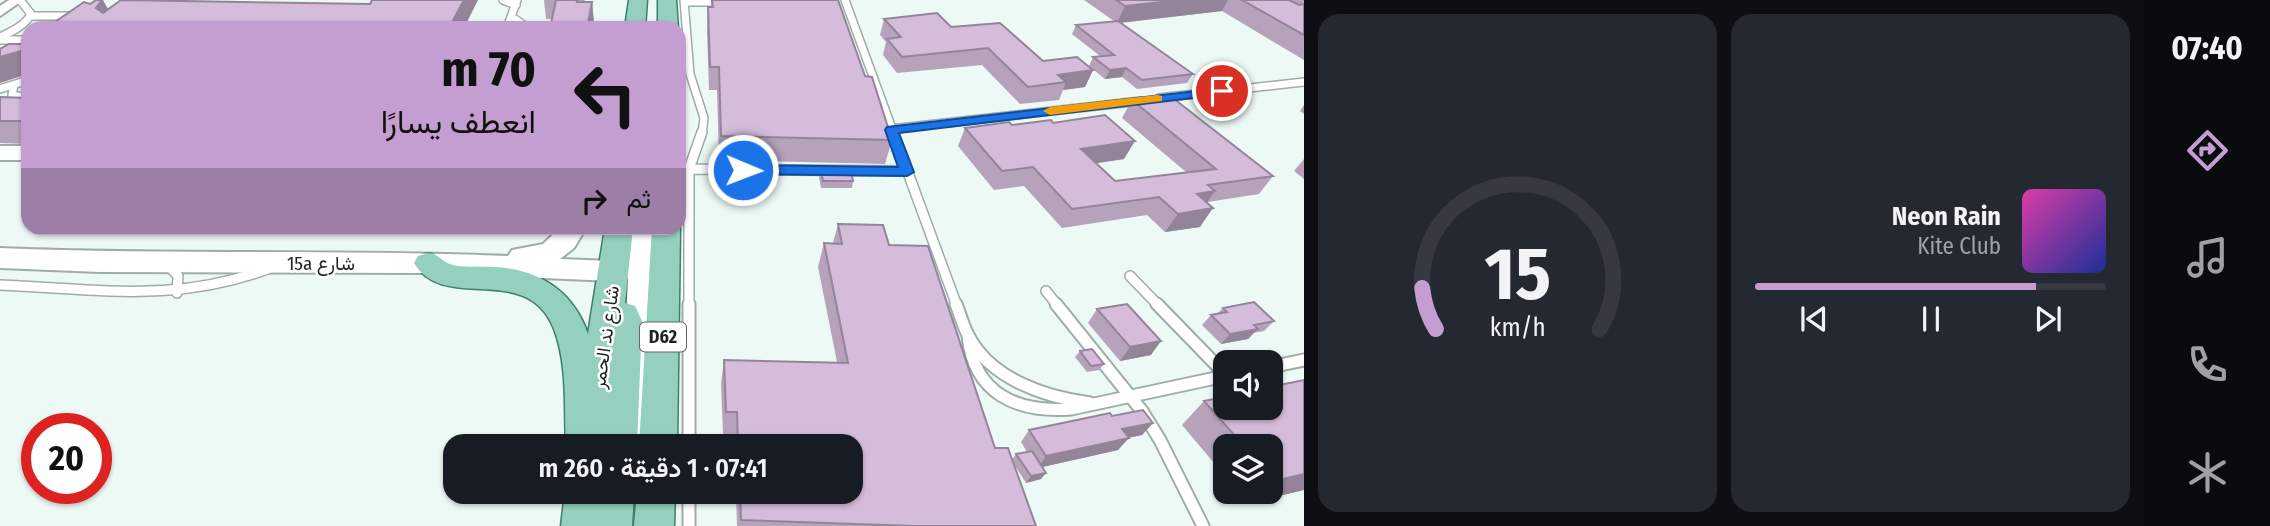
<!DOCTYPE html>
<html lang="ar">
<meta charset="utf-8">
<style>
body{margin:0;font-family:"Fira Sans Condensed",Vazirmatn,sans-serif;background:#242831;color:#f1f3f6;direction:rtl;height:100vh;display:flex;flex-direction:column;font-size:26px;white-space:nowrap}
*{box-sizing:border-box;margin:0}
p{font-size:23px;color:#9ea1a6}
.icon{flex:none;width:38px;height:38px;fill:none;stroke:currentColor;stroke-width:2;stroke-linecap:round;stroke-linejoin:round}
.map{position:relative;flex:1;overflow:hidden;direction:ltr}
.sheet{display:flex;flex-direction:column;gap:14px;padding:14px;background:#0d0f14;width:840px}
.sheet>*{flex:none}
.hud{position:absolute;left:21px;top:21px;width:665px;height:214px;border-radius:21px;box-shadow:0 2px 5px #0004;direction:rtl;background:#c59ed1;color:#111;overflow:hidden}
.buttons{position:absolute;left:1213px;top:350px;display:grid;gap:14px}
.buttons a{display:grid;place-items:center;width:70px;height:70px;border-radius:14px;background:#171b24;box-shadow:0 2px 5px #0004;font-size:35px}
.speed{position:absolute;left:21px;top:413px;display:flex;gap:14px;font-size:35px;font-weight:700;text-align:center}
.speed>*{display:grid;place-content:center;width:91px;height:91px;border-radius:50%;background:#171b24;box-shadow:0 2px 5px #0004;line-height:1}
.speed .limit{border:10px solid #d22;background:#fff;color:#111}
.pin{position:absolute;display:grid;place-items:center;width:60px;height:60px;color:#fff;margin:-30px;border:4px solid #fff;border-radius:50%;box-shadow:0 2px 7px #0007}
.me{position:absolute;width:77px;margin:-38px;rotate:91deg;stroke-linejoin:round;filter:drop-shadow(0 0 5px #0008)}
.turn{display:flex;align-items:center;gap:24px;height:147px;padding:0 35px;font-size:32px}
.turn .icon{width:91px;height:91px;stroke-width:2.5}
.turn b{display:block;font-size:49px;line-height:60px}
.then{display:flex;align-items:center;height:66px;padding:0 35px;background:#0003;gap:14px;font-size:26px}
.sheet .card{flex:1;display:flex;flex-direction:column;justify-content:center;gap:10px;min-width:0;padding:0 24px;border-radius:21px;background:#242831}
.sheet .dial{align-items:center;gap:0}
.dial svg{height:182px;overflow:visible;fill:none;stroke:#363941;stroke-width:7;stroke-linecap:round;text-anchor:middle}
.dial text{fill:#f1f3f6;stroke:none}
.song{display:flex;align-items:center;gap:21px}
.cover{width:84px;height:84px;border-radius:10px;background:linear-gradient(135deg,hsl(320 70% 55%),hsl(230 70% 35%))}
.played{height:7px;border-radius:4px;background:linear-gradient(90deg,#c59ed1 80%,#363941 80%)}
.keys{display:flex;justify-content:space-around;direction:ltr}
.sheet .tiles{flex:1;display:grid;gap:14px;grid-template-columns:repeat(2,1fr)}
.trip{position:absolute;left:443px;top:434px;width:420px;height:70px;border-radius:21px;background:#171b24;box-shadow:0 2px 5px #0004;font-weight:600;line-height:70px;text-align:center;direction:rtl}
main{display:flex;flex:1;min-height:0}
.dock{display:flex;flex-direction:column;width:126px;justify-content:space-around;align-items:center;background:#090b0e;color:#9ea1a6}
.dock .icon{width:49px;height:49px}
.dock .on{color:#c59ed1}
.dock b{font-size:32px;color:#f1f3f6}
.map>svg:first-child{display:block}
</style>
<main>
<nav class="dock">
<b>07:40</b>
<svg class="icon on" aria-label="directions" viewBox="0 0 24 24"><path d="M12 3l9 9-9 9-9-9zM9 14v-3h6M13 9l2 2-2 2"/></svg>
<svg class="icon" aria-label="music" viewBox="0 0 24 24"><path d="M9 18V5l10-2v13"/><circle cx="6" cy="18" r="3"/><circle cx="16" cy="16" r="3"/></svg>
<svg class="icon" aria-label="phone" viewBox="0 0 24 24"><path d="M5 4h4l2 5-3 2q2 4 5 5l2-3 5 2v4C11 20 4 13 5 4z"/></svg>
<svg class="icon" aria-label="climate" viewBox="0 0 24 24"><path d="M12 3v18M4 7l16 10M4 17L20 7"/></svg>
</nav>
<section class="sheet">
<div class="tiles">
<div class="card">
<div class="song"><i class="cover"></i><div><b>Neon Rain</b><p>Kite Club</p></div></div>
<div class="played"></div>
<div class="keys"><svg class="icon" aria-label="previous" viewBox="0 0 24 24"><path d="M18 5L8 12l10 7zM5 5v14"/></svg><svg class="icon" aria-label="pause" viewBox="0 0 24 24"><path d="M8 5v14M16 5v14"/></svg><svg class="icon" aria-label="next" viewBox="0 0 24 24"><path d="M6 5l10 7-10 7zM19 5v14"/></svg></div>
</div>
<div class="card dial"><svg viewBox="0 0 100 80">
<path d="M14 69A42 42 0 1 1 86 69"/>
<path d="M14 69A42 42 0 0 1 8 51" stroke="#c59ed1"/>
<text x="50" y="56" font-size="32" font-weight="700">15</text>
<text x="50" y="72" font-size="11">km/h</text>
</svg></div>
</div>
</section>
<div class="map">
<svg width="1304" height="526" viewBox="0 0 1304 526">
<rect width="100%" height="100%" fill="#edf9f4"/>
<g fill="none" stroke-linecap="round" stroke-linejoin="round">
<defs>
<path id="service-far2" d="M503 0 516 5
M684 0 690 74 704 118 702 134
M845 0 894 134
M684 2H722
M31 16H76
M512 17 528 28
M507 28 517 0
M0 37C11 32 26 25 31 14L20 0
M1 40H28
M14 85 12 95 28 98
M0 89 28 80
M1159 98 1304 82
M891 129 1141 101"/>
<path id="service-far1" d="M893 132 957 306
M689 169 907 171
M167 264 178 276 177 293
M1130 276 1159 306
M0 285C99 289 177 304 273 267
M1046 291 1058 306
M689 306V169L702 132"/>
<path id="service" d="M689 304V446
M956 304C960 314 963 326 968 335 990 379 1045 397 1090 403
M1056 304 1142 411 1160 440 1203 526
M1157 304 1225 374
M968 336C974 394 1017 413 1071 409L1225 376
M1270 367 1304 360
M689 492V526"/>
<path id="minor" d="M9 0H23L0 16V6Z"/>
<path id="secondary" d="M0 146H28V160H0Z
M560 228H586L574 248 560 259 613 261 628 258 630 228H656V248L665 245 675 248 679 255 675 262 656 271 655 446H620L628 278 613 281 429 273 100 272 0 268V248C169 255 339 249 508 256L512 250 543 244Z"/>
<path id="primary" d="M629 0H647L645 28H625Z
M658 0H676L678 28H658Z
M679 226 680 228 677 446H639L652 228Z
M605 228H633L625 303 635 306 642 321 637 446H566C564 408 568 366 554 329 527 260 444 314 414 263L418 256C440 249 437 261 453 265 467 268 483 266 497 267 542 271 573 292 588 334Z
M565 492H634L632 526H561Z
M637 492H675L674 526H634Z"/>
</defs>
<use href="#service-far2" stroke="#a0aca8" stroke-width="10"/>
<use href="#service-far1" stroke="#a0aca8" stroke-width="12"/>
<use href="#service" stroke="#a0aca8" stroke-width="15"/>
<use href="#minor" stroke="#a0aca8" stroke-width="4"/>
<use href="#secondary" stroke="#a0aca8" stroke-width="4"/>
<use href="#primary" stroke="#3e7f6c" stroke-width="3"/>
<use href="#service-far2" stroke="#fff" stroke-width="7"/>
<use href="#service-far1" stroke="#fff" stroke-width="9"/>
<use href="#service" stroke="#fff" stroke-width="11"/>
<use href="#minor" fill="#fff" fill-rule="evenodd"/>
<use href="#secondary" fill="#fff" fill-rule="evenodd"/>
<use href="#primary" fill="#95d0bf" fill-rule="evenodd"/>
</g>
<path fill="#b6a2bb" d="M544 0H585L584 2H592L594 23 593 28H550L552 19H546Z
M711 0H838L865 76 892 140 885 164 719 160 717 90H709L707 29 708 7H711Z
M1084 0H1304V60L1222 11 1121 23 1193 74 1187 83 1137 89 1122 77 1105 79 1089 66 1093 57 1100 56 1072 34 1076 25 1114 21Z
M884 19 951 27 1043 61 1093 70 1085 87 1063 90 1059 100 1020 104 982 65 897 73 883 55 886 42 880 35Z
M0 97 28 98V144L0 143Z
M1132 100 1273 176 1259 194 1208 202 1200 227 1165 232 1147 215 1062 228 1024 186 994 190 958 146 965 128 1053 123 1124 159 1096 163 1115 181 1186 172 1122 118Z
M1304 105V114L1300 111Z
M1304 159V179L1294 171Z
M821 170 853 181 852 188H821L819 177Z
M838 224 889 245 995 448 1012 460 1016 454 1027 452 1021 442 1029 430 1112 416 1153 423 1142 435 1128 438 1118 450 1042 467 1041 479 1026 483 1012 461 1036 526H737L736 492H850V446H734V435H723L721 383 724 360 837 362 818 267 824 243H833Z
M1223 308 1274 321 1264 331 1253 333 1248 339 1221 344 1202 325 1211 315 1218 313Z
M1097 309 1151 355 1120 361 1088 323Z
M1080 351 1104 364 1099 370 1087 372 1075 357Z
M1304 380V490L1248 503 1239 492H1270V446H1225V476L1182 425 1204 401 1225 397V408H1270V387Z"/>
<path fill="#948499" d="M102 0H103L114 20 108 28 96 8Z
M464 0H478L464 28H449Z
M1180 0H1228L1222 11 1117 23 1125 6Z
M592 2 594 23 593 28H587Z
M28 49V74L0 83V57Z
M1126 68 1122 77 1105 79 1110 70Z
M1093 70 1085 87 1063 90 1066 82 1058 75Z
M1135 141 1124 159 1072 167 1081 149Z
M1215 191 1202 210 1197 194Z
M1213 208 1200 227 1165 232 1178 214Z
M1258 329 1248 339 1221 344 1230 334Z
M1161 341 1151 355 1120 361 1130 347Z
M1153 423 1142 435 1112 441 1122 429Z
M1129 438 1118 450 1038 468 1046 456Z
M1046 473 1041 479 1026 483 1031 476Z
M1304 474V490L1248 503 1262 492H1270V485L1275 481Z"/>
<path fill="#d4bcda" stroke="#948499" stroke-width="2" d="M96 0H102L96 8 103 13 121 0 370 4 372 0H464L449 28H46L84 2 90 4Z
M556 0H578L577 2H592L587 28H550Z
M712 0H838L865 76 872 77 892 140 721 136 719 67H710L708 7H713Z
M1116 0H1180L1125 6Z
M1242 0H1289L1299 5 1304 4V35Z
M937 13 951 27 1000 23 1043 61 1077 57 1093 70 1058 75 1066 82 1028 87 988 48 902 57 887 39 901 37 884 19Z
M1118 21 1193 74 1142 80 1126 68 1110 70 1093 57 1114 55 1076 25Z
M9 44H28V49L0 57V49Z
M1169 95 1273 176 1208 185 1215 191 1197 194 1213 208 1178 214 1159 197 1072 209 1033 167 1002 171 965 128 1009 122 1012 125 1051 120 1053 123 1105 115 1135 141 1081 149 1115 181 1216 169 1132 100Z
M0 97 28 98V121H0Z
M821 170 851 171 853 181H823Z
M838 224 883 225 889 245 928 246 995 448H1008L1036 526H914L741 520 740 492H850V446H738L737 412H726L724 360 848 363 824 243 842 244Z
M1254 302 1274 321 1254 325 1258 329 1230 334 1211 315 1227 312 1223 308Z
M1127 304 1161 341 1130 347 1097 309Z
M1092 349 1104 364 1091 366 1080 351Z
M1304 380V474L1275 481 1270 475V446H1244L1204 401 1225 397V408H1270V387Z
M1143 410 1153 423 1122 429 1129 438 1046 456 1029 430 1110 413 1112 416Z
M1032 451 1046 473 1031 476 1016 454Z"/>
<path fill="#1a73e8" stroke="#114b97" stroke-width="2" d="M1222 88 1226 89V94L899 133 914 172 907 176 743 174 736 170 743 165 898 167 885 130 887 127Z"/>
<path fill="#f59e0b" d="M1157 95 1162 96V101L1050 115 1043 111 1050 107Z"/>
<g text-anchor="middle" stroke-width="5" stroke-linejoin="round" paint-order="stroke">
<rect fill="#fff" stroke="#626564" stroke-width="2" x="640" y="322.5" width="46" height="29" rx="5"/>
<g font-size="18" font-weight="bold" fill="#1f2321">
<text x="663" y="343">D62</text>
</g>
<g font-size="19" fill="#1f2321" stroke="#fff">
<text x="321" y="270">15a شارع</text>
<text transform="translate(605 337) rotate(-82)" y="7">شارع ند الحمر</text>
</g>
</g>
</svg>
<div class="buttons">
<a><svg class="icon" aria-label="sound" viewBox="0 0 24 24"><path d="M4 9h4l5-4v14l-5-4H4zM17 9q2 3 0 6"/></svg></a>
<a><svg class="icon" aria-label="layers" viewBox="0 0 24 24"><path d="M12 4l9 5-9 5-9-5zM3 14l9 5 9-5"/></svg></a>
</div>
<div class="speed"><div class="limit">20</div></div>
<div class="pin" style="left:1222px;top:91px;background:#d93025"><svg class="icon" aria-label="arrive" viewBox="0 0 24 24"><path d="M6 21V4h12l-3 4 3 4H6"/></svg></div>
<svg class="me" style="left:743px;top:170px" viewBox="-20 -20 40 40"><circle r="17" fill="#1a73e8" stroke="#fff" stroke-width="3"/><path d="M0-11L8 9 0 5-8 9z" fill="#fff"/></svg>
<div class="trip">07:41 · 1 دقيقة · 260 m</div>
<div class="hud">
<div class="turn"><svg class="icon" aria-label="left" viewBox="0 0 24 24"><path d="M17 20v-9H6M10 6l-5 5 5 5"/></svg><div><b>70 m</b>انعطف يسارًا</div></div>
<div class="then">ثم<svg class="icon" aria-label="right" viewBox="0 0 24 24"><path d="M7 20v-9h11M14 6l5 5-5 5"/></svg></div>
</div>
</div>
</main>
